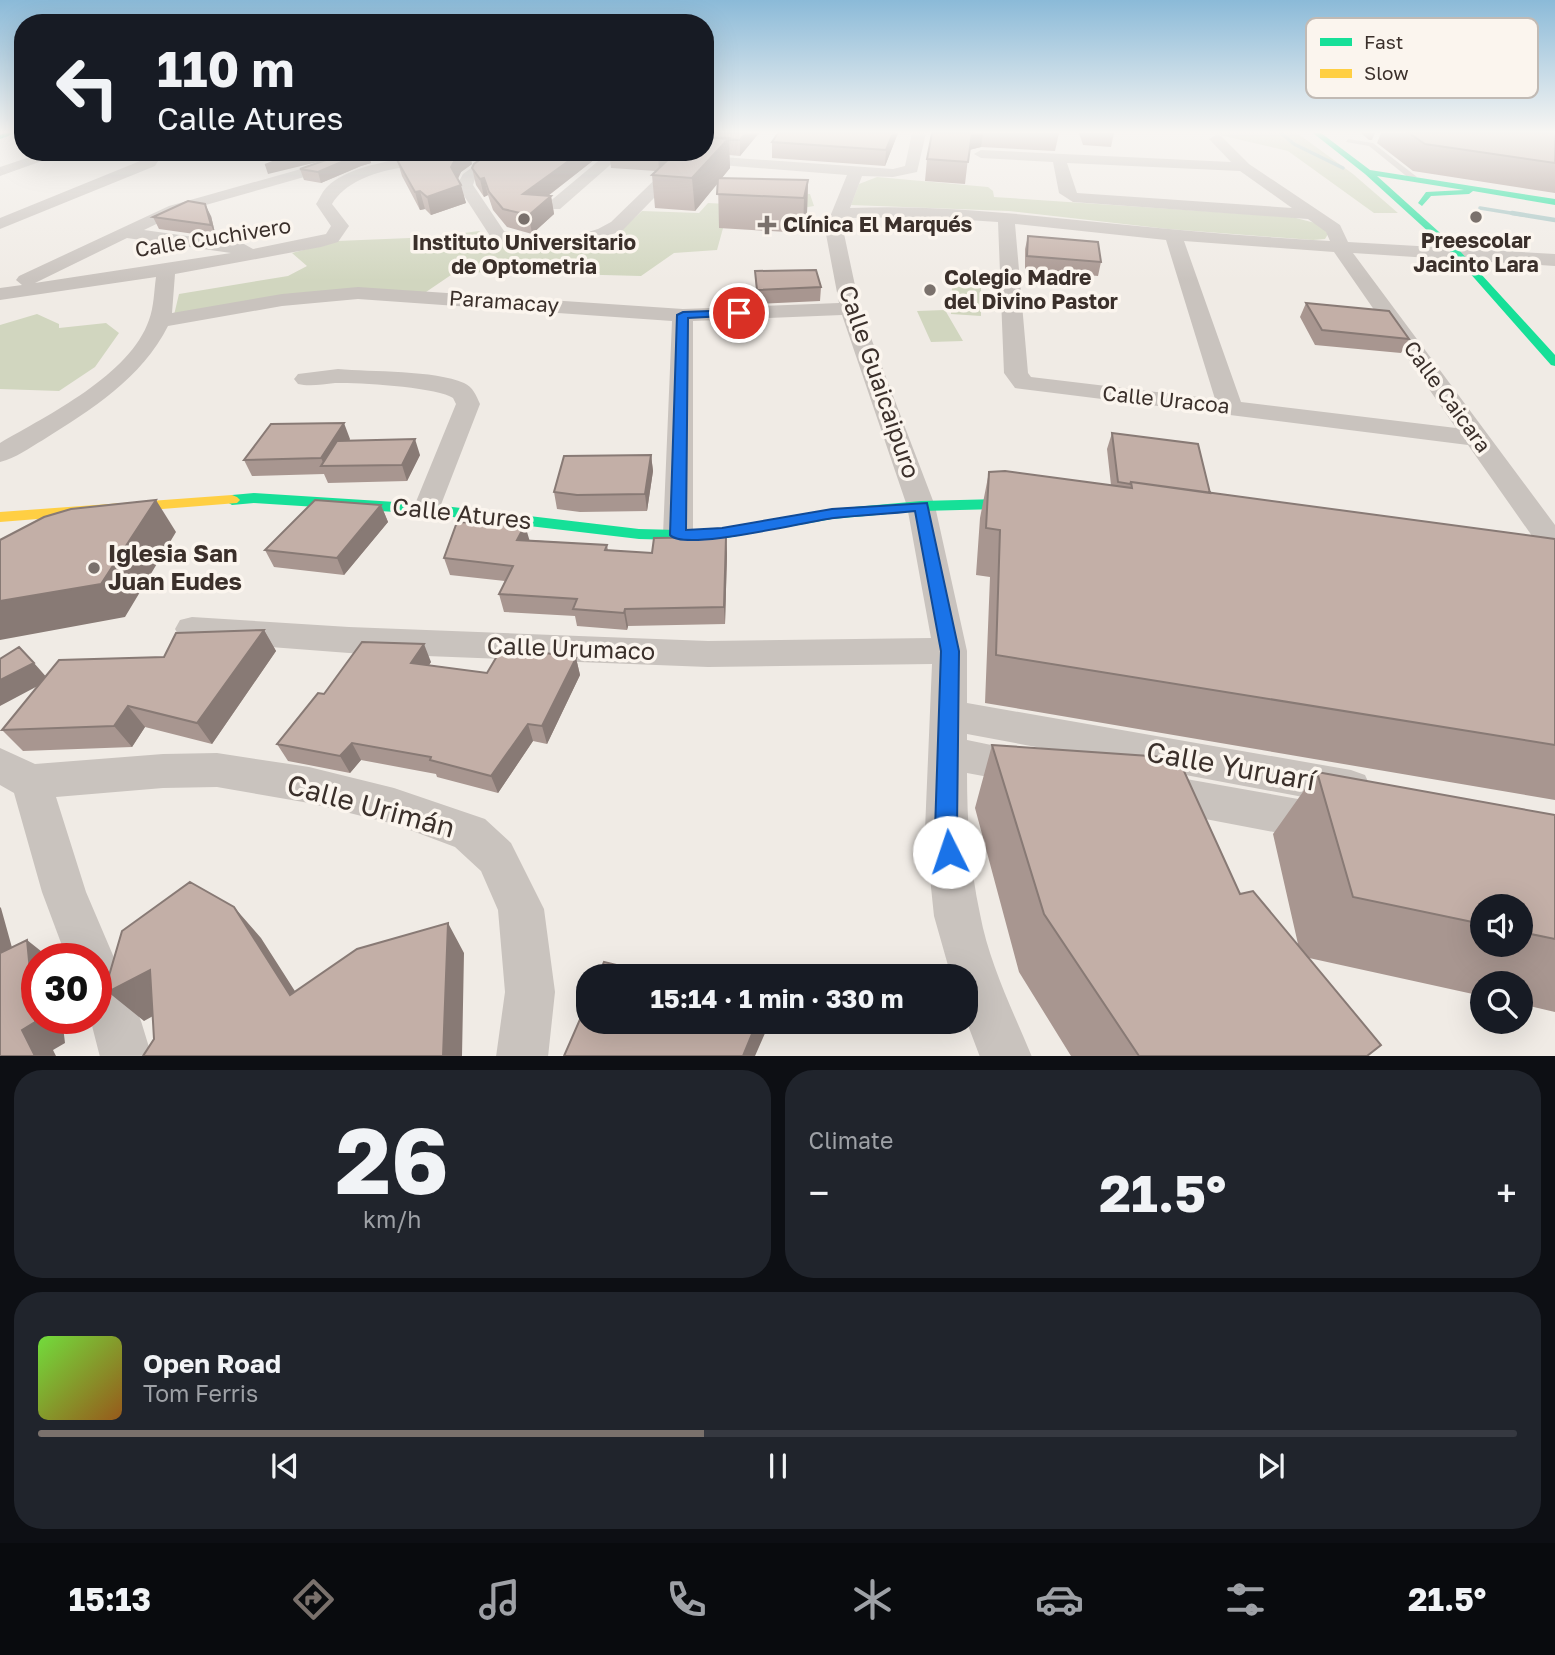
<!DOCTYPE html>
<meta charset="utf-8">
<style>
body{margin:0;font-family:"Golos Text",sans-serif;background:#20242c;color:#f1f3f6;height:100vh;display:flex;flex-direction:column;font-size:26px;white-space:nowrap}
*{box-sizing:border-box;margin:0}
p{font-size:23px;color:#9ea1a6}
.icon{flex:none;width:38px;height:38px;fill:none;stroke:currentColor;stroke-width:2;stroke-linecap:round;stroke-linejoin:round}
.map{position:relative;height:1056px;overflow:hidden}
.side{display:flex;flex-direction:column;gap:14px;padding:14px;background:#0d0f14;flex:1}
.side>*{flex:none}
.top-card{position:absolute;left:14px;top:14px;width:700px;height:147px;border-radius:28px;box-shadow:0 7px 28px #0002;background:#171b24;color:#f1f3f6;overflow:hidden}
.fabs{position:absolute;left:1470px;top:894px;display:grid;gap:14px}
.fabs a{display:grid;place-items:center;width:63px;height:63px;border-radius:50%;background:#171b24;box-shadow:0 7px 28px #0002;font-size:35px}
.speed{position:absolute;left:21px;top:943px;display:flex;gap:14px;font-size:35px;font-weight:700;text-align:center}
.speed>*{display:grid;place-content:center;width:91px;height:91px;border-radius:50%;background:#171b24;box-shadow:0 7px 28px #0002;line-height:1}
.speed .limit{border:10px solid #d22;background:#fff;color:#111}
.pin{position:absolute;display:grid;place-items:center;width:60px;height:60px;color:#fff;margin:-30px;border:4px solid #fff;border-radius:50%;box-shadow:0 2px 7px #0007}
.me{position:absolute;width:77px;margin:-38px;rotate:356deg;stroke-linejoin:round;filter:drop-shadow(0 0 5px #0008)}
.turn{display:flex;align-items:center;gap:24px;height:147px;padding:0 28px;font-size:32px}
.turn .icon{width:91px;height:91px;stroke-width:2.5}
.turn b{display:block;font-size:49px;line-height:60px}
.big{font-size:52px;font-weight:700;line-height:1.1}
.side .card{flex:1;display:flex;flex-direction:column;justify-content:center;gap:10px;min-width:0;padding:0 24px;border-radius:28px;background:#20242c}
.side .dial{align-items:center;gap:0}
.dial b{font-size:91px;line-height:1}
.song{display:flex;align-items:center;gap:21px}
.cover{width:84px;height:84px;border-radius:10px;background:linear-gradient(135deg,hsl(100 70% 55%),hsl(30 70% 35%))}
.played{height:7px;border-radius:4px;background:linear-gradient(90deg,#7a716c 45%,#363941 45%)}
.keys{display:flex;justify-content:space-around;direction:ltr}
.heat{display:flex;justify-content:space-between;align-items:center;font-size:38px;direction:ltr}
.side .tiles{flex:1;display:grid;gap:14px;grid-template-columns:1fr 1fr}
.card:last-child{grid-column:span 2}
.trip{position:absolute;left:576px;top:964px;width:402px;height:70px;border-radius:28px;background:#171b24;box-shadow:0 7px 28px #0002;font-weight:700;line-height:70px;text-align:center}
.dock{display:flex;height:112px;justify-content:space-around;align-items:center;background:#090b0e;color:#9ea1a6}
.dock .icon{width:49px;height:49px}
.dock .selected{color:#7a716c}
.dock b{font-size:32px;color:#f1f3f6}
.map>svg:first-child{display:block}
</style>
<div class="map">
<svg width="1555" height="1057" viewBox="0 0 1555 1057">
<rect width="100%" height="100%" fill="#f0ebe5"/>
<path fill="#d1d6bf" d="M1211 133H1297L1353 174 1398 213H1374L1288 151Z
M877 177 988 187 993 191 994 197 1292 217 1319 224 1328 234 1325 239 1313 240 1168 229 1009 211 851 205 859 184Z
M776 193 810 194 814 206 725 221 717 250 674 253 641 276 484 272 451 275 426 292 174 315 179 294 288 276 307 266 292 253 337 241 434 237 479 231 491 241 528 246 584 245 616 235 642 211 699 213 708 203 767 206Z
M952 286 981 288V316L951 314Z
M945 310 963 341 931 342 917 311Z
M37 314 59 324V328L106 323 119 333 95 367 59 391 0 389V325Z"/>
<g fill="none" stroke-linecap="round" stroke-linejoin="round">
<path stroke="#a1c2c1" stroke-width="3.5" d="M1281 133 1294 144 1343 168
M1480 208 1523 215"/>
<path stroke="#a1c2c1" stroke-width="4.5" d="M1512 213 1555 220"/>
<path fill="#c9c3be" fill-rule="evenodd" d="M1348 139 1373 143 1417 177 1410 179 1369 146 1346 142Z"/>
<path fill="#c9c3be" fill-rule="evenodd" d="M912 133H926L917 172 893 177 862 176 850 208C943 204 1035 216 1127 225 1195 232 1262 237 1330 241L1326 232 1308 219 1073 202 1059 193 1053 162 981 158 974 154 981 150 1231 162 1209 139 1216 135 1221 136 1249 164 1340 225 1348 242 1555 254V266L1353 253 1555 525V556L1544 553 1468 445 1015 388 1004 373 998 222 922 217 847 218 843 229 860 309 935 506 967 651V703L1351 770 1365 775 1371 788 1365 801 1351 806 967 734V740L1040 755 1046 767 1040 779 1026 784 967 773C967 821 970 867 980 914 989 963 1013 1011 1032 1057H980L966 1020V976H951L934 916 925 830 932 664 708 667 349 653 192 641 180 638 175 629 180 620 192 617 349 627 708 641 931 638 907 506 842 315 693 321V535L689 542 678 545 667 542 663 535 672 321 358 299 282 306 168 326C142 378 91 410 43 440 29 448 16 458 0 462V443C48 415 130 375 149 320 154 307 154 291 156 277L0 300V288L22 285 16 280 19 276 169 206 333 160H343L345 163 343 166 181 212 144 230 244 244 253 249 326 234 331 226 316 204C320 198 323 190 328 186 359 156 457 152 499 152L504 156 502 159 475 179 473 185 504 231 542 238 575 236 598 229 611 222 674 161 679 160 708 156 893 169 905 166ZM481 161 463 174 457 185 492 239 511 245 542 249 590 243 623 230 683 168 708 164 847 175 825 229 839 303 683 309 358 287 282 294 172 313 175 274 321 247 338 242 349 226 332 204C358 162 436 164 481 161ZM1067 163 1240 171 1292 208 1077 193ZM1015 224 1166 240 1215 399 1031 377 1028 373ZM127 238 231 253 35 283ZM1184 241 1334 252 1456 428 1241 402Z
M45 152H67L0 176V167Z
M94 152H154L160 158 155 166 0 229V218L145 159 101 156Z
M225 152H240L231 158 226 157Z
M609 152H625L560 209H548L546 206 548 203Z
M338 369C371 372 435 370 464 383 473 387 476 395 480 404L437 515 427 518 417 515 413 509 456 404 453 398C438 387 357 382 335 383 323 384 310 387 298 384L294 379 298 374Z
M0 748 35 764 163 754 217 753 309 767 394 788 485 819 511 843 544 909 555 992 548 1057H496L505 992 498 910 481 871 455 847 394 824 309 803 217 787 163 788 56 797 86 892 141 1021 152 1057H100L90 1018H96V959H67L42 892 14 793 0 785Z
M1158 774 1326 804 1341 809 1347 823 1341 837 1326 842 1158 810 1144 805 1138 792 1144 779Z"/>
<path fill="#16e098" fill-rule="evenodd" d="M5 133H16L0 139V135Z
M1313 133H1321L1370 170 1555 199V205L1473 191 1469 194 1431 196 1422 206 1418 203 1426 192 1464 190 1377 176 1459 250 1555 355V366L1551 365 1453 254 1365 174Z
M254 493 427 504 639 529 678 530 721 529 832 509 921 501 1036 498 1044 503 1036 508 921 511 832 519 721 539 678 540 639 539 427 514 254 503 232 505 224 500 232 495Z"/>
<path fill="#ffcf43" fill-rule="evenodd" d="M232 495 237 497 240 500 237 503 0 522V512Z"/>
</g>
<path fill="#a89690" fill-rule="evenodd" d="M705 133H759L740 156 729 155 730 168 721 179 808 180 807 213 803 233 719 228 718 183 695 211 655 208 652 175 656 171 611 168 609 152H705Z
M898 133 885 166 772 158V142Z
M932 133H1059L1055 151 981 147 969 150 965 184 925 181 927 159Z
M1079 133H1114L1111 147 1083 145Z
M1361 133H1375L1372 140H1369Z
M1381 133H1555V193L1413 171 1377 143Z
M368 152 371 163 361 166 321 183 304 180 300 169Z
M542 152H604L548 196H551L554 214 532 234 507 227 493 210 488 195 484 197 476 185 472 168 510 155 537 157Z
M397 160 472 164 461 172 458 179 466 203 431 215 425 209 420 210 402 176Z
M211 216 216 237 159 229 153 217Z
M1028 236 1101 262 1098 276 1025 269V249Z
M755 271 821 287 820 301 757 304Z
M1306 303 1409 339 1401 353 1315 345 1300 317Z
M1112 433 1210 493 1555 539V800L985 703 990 577 976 575 980 518 989 472 1111 485 1107 449Z
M350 439 349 441 420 455 407 481 328 483 324 474 252 476 244 460Z
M651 455 653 471 647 511 580 512 557 509 554 492Z
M381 505 388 522 344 575 274 567 265 550Z
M726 537 727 554 725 624 628 626 627 630 577 626 575 616 504 612 499 594 505 581 450 575 444 558 529 540 607 545 608 550 652 553Z
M264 630 276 651 212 744 145 727 132 747 23 751 2 730 46 676 164 657Z
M576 658 580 675 547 744 533 741 498 793 437 777 436 774 361 760 350 773 288 761 277 744 324 694 431 662 429 665 487 673Z
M992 745 1240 894 1298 944 1273 834 1317 772 1555 815V1012L1521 1004V984H1482V996L1309 958 1367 1056H1071L1019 972 975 808ZM1482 906H1521V945H1482Z"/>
<path fill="#887a75" d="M746 133H759L740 156V140Z
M893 133H898L885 166 886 150Z
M972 133H983L981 147 969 150Z
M729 138 730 168 695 211 692 178Z
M317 152H334L335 156 326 160 268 174 265 165Z
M368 152 371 163 361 166 321 183 318 172 358 155Z
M462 152H470L472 164 461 172 455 184 451 167 458 155Z
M581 152H604L527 212 523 194Z
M661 152H680L659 171 658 155Z
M484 178 488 195 484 197 480 179Z
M808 180 807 213 803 233 804 198Z
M461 185 466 203 431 215 427 197Z
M420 191 425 209 420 210 415 192Z
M551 196 554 214 532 234 529 215Z
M205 204 211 216 216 237 211 225Z
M344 423 350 439 333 466H325L321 458Z
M415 439 420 455 407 481 402 465Z
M651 455 653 471 647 511 645 494Z
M156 500 176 532 125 617 0 640V601Z
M381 505 388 522 344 575 337 558Z
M525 525 530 542 517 540Z
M726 537 727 554 725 624 724 607Z
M625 609 628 626 627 630 624 613Z
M264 630 276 651 212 744 197 723Z
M424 644 431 662 419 680 411 663Z
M576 658 580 675 547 744 542 726Z
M34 663 49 680 0 706V680Z
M128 706 145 727 132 747 114 726Z
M528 724 533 741 498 793 491 776Z
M352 743 361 760 350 773 340 756Z
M0 907 1 908 21 980 0 965Z
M234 907 261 938 316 1024 290 995Z
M448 923 464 953 462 1056H441Z
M27 940 51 959H37V1018H62L65 1043 53 1050 56 1056H35L22 1030Z
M150 970 182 1000 144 1021 108 992Z
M757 1022H766V1031L755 1056H743Z"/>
<path fill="#c3afa7" stroke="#887a75" stroke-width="2" d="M705 133H746L740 140 705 137Z
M778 133H893L886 150 772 142Z
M932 133H972L968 162 927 159Z
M1409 133H1555V163L1425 144Z
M705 137 729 138 692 178 652 175 676 152H705Z
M298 152H317L265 165Z
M349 152H366L358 155 318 172 300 169Z
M412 152H462L458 155 451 167 461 185 427 197 420 191 415 192 397 160Z
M490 152H510V155L537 157 542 152H581L523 194 551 196 529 215 503 209 489 192 484 178 480 179 472 168 474 164Z
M620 152H661L658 155Z
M718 178 808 180 804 198 717 194Z
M188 201 205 204 211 225 153 217Z
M1028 236 1098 242 1101 262 1027 256Z
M816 270 821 287 757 290 755 271Z
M1306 303 1389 311 1409 339 1322 330Z
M344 423 321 458 244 460 271 424Z
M1112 433 1198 444 1210 493 1131 482 1130 484 1118 482Z
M415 439 402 465 321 466 337 441Z
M651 455 645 494 577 495 554 492 564 456Z
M1005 471 1132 488 1131 482 1555 539V745L996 655 1000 530 986 528 989 472Z
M156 500 101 584 0 601V540L44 517 71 509Z
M315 500 381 505 337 558 265 550Z
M457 522 525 525 517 540 607 545 605 550 652 553 654 538 726 537 724 607 625 609 624 613 573 609 577 599 499 594 513 566 444 558Z
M264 630 197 723 128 706 114 726 2 730 59 660 164 657 176 633Z
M362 642 424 644 411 663 487 673 503 646 576 658 542 726 528 724 491 776 430 760 431 757 352 743 340 756 277 744 318 693 324 694Z
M19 647 34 663 0 680V659Z
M992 745 1178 758 1240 894 1253 891 1381 1045 1367 1056H1139L1044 914Z
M1317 772 1555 815V939L1521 932V906H1482V924L1353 897Z
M190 882 234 907 290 995 357 949 448 923 443 1056H143L154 1039 150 970 108 992 106 986 122 931Z
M27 940 35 1022 22 1030 35 1056H0V953Z
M604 962 662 976H598Z
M588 1001V1022H757L743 1056H564Z"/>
<linearGradient id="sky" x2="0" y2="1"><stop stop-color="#8bbad8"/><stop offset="0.47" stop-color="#f8f6f3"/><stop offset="1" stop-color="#f8f6f3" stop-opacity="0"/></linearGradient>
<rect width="1555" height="281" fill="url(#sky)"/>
<path fill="#1a73e8" stroke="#114b97" stroke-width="2" d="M739 310 744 313 743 315 688 318 686 530 722 528 832 509 927 503 959 651 957 830 960 852 957 859 949 863 941 859 935 830 941 651 915 511C888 514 861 515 834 518 807 521 684 552 670 535L677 315 683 312Z"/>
<g fill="#7a716c" stroke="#fbf5ee" stroke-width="2.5">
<circle cx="1476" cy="217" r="7"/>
<circle cx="524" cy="219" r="7"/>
<path d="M763.5 214.5h7v7h7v7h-7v7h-7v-7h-7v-7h7z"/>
<circle cx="930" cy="290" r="7"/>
<circle cx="94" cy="568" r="7"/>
</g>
<g text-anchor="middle" stroke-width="7" stroke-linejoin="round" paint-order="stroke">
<g font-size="21" font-weight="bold" fill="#3b302b" stroke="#fbf5ee" text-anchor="start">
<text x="783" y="232">Clínica El Marqués</text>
<text x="1476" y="248" text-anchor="middle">Preescolar<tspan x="1476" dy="24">Jacinto Lara</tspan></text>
<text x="524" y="250" text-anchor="middle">Instituto Universitario<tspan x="524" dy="24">de Optometria</tspan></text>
<text x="944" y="285">Colegio Madre<tspan x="944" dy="24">del Divino Pastor</tspan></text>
</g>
<g font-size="21" fill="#3b302b" stroke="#fbf5ee">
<text transform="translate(213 238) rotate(-9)" y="7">Calle Cuchivero</text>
<text transform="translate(504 302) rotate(4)" y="7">Paramacay</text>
<text transform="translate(1447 397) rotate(54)" y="7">Calle Caicara</text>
<text transform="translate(1166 400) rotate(6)" y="7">Calle Uracoa</text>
</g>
<g font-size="24" fill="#3b302b" stroke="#fbf5ee">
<text transform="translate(879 382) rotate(71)" y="8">Calle Guaicaipuro</text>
<text transform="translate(462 514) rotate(6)" y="8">Calle Atures</text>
<text transform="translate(571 649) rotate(2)" y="8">Calle Urumaco</text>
</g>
<g font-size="24" font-weight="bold" fill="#3b302b" stroke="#fbf5ee" text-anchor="start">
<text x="108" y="562">Iglesia San<tspan x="108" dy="28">Juan Eudes</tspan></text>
</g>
<g font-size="28" fill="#3b302b" stroke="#fbf5ee">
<text transform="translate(1231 766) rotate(10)" y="10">Calle Yuruarí</text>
<text transform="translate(371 806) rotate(15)" y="10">Calle Urimán</text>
</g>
</g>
<rect x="1306" y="18" width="232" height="80" rx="10" fill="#fbf5ee" stroke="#c1bab4" stroke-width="2"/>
<rect x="1320" y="38" width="32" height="8" fill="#16e098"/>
<rect x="1320" y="69" width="32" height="9" fill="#ffcf43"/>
<g font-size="19" fill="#3b302b">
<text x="1364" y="49">Fast</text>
<text x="1364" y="80">Slow</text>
</g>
</svg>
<div class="fabs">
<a><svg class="icon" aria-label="sound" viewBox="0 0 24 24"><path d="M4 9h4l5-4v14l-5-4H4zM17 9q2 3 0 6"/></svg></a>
<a><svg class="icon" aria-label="search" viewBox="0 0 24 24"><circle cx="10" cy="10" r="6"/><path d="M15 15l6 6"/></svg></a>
</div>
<div class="speed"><div class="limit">30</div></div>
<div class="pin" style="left:739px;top:313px;background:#d93025"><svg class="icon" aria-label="arrive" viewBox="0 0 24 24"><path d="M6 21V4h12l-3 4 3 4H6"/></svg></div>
<svg class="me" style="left:949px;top:852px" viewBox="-20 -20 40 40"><circle r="19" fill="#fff"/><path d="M0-13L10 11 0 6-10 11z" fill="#1a73e8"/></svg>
<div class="trip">15:14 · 1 min · 330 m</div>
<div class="top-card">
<div class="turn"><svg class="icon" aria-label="left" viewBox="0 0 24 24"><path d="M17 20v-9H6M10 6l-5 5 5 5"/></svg><div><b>110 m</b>Calle Atures</div></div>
</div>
</div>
<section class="side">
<div class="tiles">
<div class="card dial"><b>26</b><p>km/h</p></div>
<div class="card"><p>Climate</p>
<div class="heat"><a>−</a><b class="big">21.5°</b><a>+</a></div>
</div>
<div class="card">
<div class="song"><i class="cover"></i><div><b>Open Road</b><p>Tom Ferris</p></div></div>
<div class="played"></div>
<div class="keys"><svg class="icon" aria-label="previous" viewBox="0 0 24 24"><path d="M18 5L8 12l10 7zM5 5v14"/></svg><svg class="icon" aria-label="pause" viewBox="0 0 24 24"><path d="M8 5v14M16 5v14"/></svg><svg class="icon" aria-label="next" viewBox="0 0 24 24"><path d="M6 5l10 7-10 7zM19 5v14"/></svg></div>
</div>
</div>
</section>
<nav class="dock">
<b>15:13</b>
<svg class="icon selected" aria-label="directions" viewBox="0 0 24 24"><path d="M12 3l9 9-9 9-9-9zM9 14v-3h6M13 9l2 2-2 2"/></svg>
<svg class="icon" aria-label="music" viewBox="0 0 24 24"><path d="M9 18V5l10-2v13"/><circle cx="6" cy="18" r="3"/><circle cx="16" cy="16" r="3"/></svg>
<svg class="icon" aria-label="phone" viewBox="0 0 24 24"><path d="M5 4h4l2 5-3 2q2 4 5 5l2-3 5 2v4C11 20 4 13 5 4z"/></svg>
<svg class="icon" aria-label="climate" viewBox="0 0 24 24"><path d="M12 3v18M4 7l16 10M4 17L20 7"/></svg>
<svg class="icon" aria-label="car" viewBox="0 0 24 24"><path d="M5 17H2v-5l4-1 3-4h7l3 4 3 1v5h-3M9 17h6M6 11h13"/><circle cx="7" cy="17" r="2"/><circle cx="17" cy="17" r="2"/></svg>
<svg class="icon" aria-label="filters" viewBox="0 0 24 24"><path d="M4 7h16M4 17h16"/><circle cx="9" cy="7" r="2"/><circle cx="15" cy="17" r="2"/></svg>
<b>21.5°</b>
</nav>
